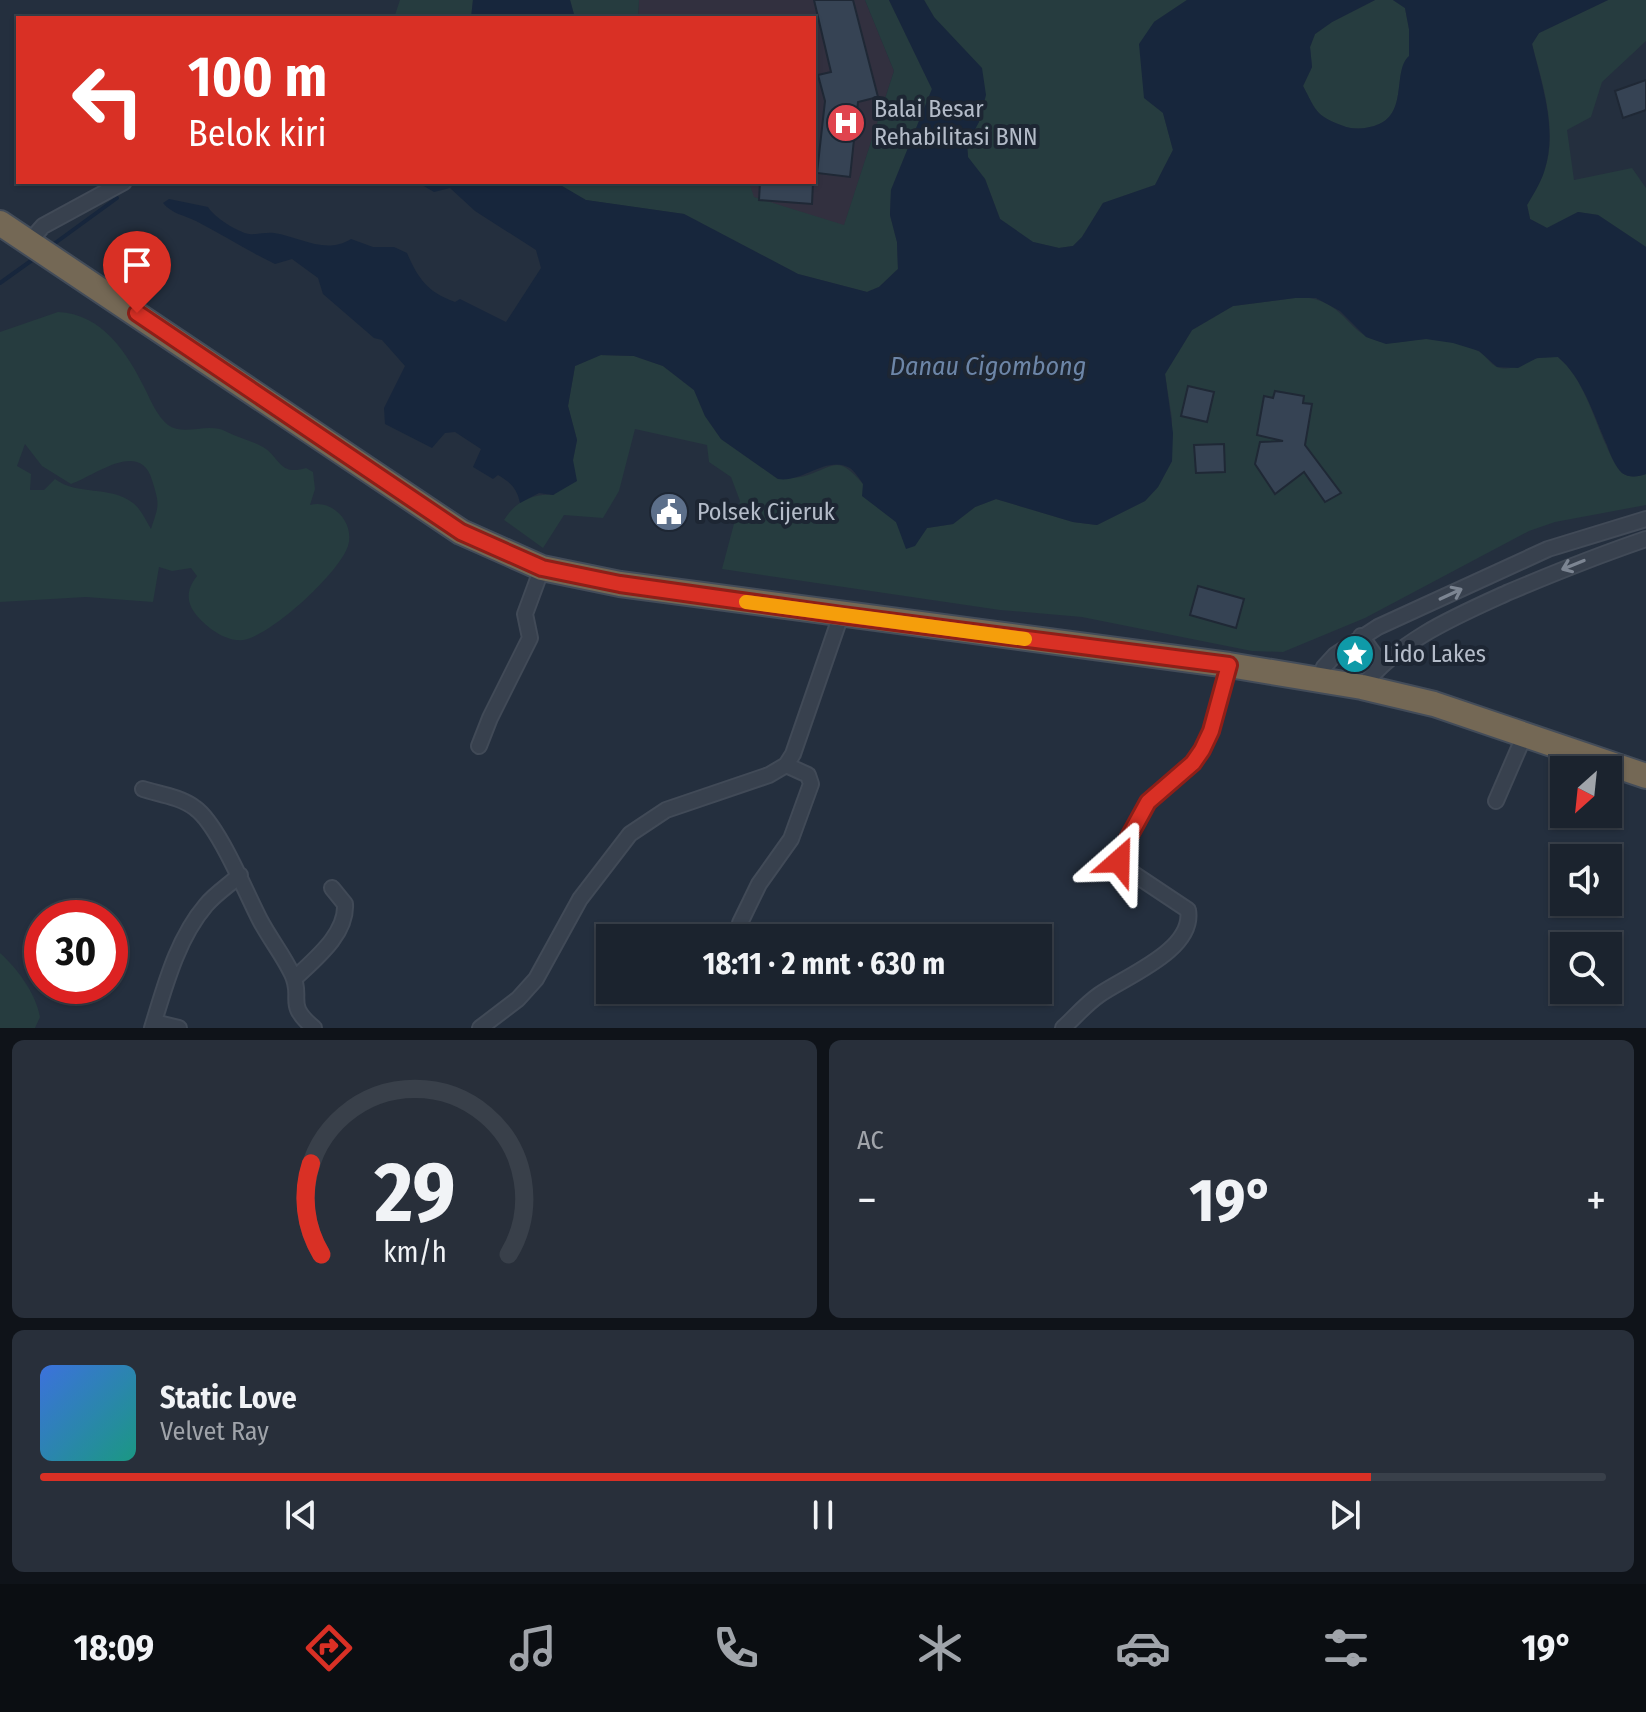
<!DOCTYPE html>
<html lang="id">
<meta charset="utf-8">
<style>
body{margin:0;font-family:"Fira Sans Condensed",sans-serif;background:#282f3a;color:#f1f3f6;height:100vh;display:flex;flex-direction:column;font-size:30px;white-space:nowrap}
*{box-sizing:border-box;margin:0}
p{font-size:26px;color:#a0a4aa}
.icon{flex:none;width:44px;height:44px;fill:none;stroke:currentColor;stroke-width:2;stroke-linecap:round;stroke-linejoin:round}
.map{position:relative;height:1028px;overflow:hidden}
.drawer{display:flex;flex-direction:column;gap:12px;padding:12px;background:#0f1319;flex:1}
.drawer>*{flex:none}
.guide{position:absolute;left:16px;top:16px;width:800px;height:168px;border-radius:0px;box-shadow:0 2px 6px #0004,0 0 0 2px #39404a;background:#d93025;color:#fff;overflow:hidden}
.needle{width:52px;rotate:207deg}
.fabs{position:absolute;left:1550px;top:756px;display:grid;gap:16px}
.fabs a{display:grid;place-items:center;width:72px;height:72px;border-radius:0px;background:#1b232e;box-shadow:0 2px 6px #0004,0 0 0 2px #39404a;font-size:40px}
.speed{position:absolute;left:24px;top:900px;display:flex;gap:16px;font-size:40px;font-weight:700;text-align:center}
.speed>*{display:grid;place-content:center;width:104px;height:104px;border-radius:50%;background:#1b232e;box-shadow:0 2px 6px #0004,0 0 0 2px #39404a;line-height:1}
.speed .limit{border:12px solid #d22;background:#fff;color:#111}
.pin{position:absolute;display:grid;place-items:center;width:68px;height:68px;color:#fff;margin:-82px -34px;border-radius:50% 50% 50% 0;rotate:-45deg;box-shadow:0 0 8px #0007}
.pin .icon{rotate:45deg}
.me{position:absolute;width:88px;margin:-44px;rotate:25deg;stroke-linejoin:round;filter:drop-shadow(0 0 6px #0008)}
.turn{display:flex;align-items:center;gap:28px;height:168px;padding:0 40px;font-size:36px}
.turn .icon{width:104px;height:104px;stroke-width:2.5}
.turn b{display:block;font-size:56px;line-height:68px}
.big{font-size:60px;font-weight:700;line-height:1.1}
.drawer .tile{flex:1;display:flex;flex-direction:column;justify-content:center;gap:12px;min-width:0;padding:0 28px;border-radius:12px;background:#282f3a}
.drawer .dial{align-items:center;gap:0}
.dial svg{height:208px;overflow:visible;fill:none;stroke:#39404a;stroke-width:7;stroke-linecap:round;text-anchor:middle}
.dial text{fill:#f1f3f6;stroke:none}
.song{display:flex;align-items:center;gap:24px}
.cover{width:96px;height:96px;border-radius:12px;background:linear-gradient(135deg,hsl(220 70% 55%),hsl(170 70% 35%))}
.played{height:8px;border-radius:4px;background:linear-gradient(90deg,#d93025 85%,#39404a 85%)}
.keys{display:flex;justify-content:space-around;direction:ltr}
.heat{display:flex;justify-content:space-between;align-items:center;font-size:44px;direction:ltr}
.drawer .tiles{flex:1;display:grid;gap:12px;grid-template-columns:1fr 1fr}
.tile:last-child{grid-column:span 2}
.trip{position:absolute;left:596px;top:924px;width:456px;height:80px;border-radius:0px;background:#1b232e;box-shadow:0 2px 6px #0004,0 0 0 2px #39404a;font-weight:700;line-height:80px;text-align:center}
.tabs{display:flex;height:128px;justify-content:space-around;align-items:center;background:#0b0e12;color:#a0a4aa}
.tabs .icon{width:56px;height:56px}
.tabs .current{color:#d93025}
.tabs b{font-size:36px;color:#f1f3f6}
.map>svg:first-child{display:block}
</style>
<div class="map">
<svg width="1646" height="1028" viewBox="0 0 1646 1028">
<rect width="100%" height="100%" fill="#242f3e"/>
<path fill="#32303f" d="M639 0H865L894 71 844 226 753 197 749 182H814V18H638Z"/>
<path fill="#263c3f" fill-rule="evenodd" d="M400 0H473L471 18H394Z
M570 0H639L638 18H575Z
M865 0H889L932 89 891 190 890 215 897 242 898 269 879 287 867 292 798 274 684 214 585 200 562 186 561 182H749L754 197 844 225 894 71Z
M924 0H1187L1154 22 1163 113 1173 150 1155 185 1103 203 1082 237 1073 246 1059 248 1033 242 1000 219 985 179 968 158 967 144 979 121 934 17Z
M1375 0H1393L1405 8 1409 29V57C1391 72 1411 119 1370 127 1361 129 1354 129 1346 127 1316 116 1317 113 1303 86L1312 67 1310 47 1315 34 1332 22Z
M1608 0H1646V41L1602 82 1591 117 1567 130 1574 180 1632 168 1646 188V247L1598 215 1578 212 1547 228 1530 219 1527 205C1532 196 1538 187 1542 177 1560 135 1543 86 1532 44L1539 33Z
M1302 297C1345 301 1345 330 1375 340 1393 347 1410 338 1430 339 1445 340 1464 343 1478 351 1485 354 1490 364 1497 367 1513 373 1525 360 1539 358 1545 357 1552 357 1558 357 1583 378 1593 416 1606 445 1610 454 1615 466 1622 473 1629 478 1638 477 1646 474V505L1555 522 1529 531 1365 618 1283 652 1252 651 1082 617 1000 610 722 569 740 501 731 477 709 462 707 445 635 429 619 491 603 518 564 515 543 548 504 520C515 502 532 493 554 495L573 460 577 440 568 406 575 366 600 355 634 356 663 366 694 390 705 416 721 439 778 479C787 478 797 478 805 476 836 466 837 454 863 484V496L896 522 915 545 927 528 953 524 975 507 996 499 1073 522 1097 525 1145 501 1158 487 1172 461V419L1165 374 1192 330 1233 306Z
M58 312C102 314 127 352 145 389 151 401 157 416 168 425 185 437 208 421 227 432 238 438 250 440 261 446 280 455 278 477 306 468L313 472 315 489 310 505C333 499 355 523 348 546 339 573 271 636 243 640 228 642 210 630 200 619 186 605 185 591 197 576L191 568 172 571 159 567 153 602 86 597 0 602V332ZM25 444 42 466 71 484C94 476 140 439 152 480 160 506 159 504 151 529 146 521 141 509 133 503 110 485 77 496 55 479L44 490H30L31 474 17 466Z
M0 953C18 969 36 994 40 1017L35 1028H0Z"/>
<path fill="#17263c" d="M473 0H570L575 18H471Z
M889 0H924L934 17 982 68 986 95 979 122 967 144 968 157 985 179 1000 219 1033 242 1059 248 1073 246 1082 237 1103 203 1155 185 1173 150 1163 113 1144 98 1139 44 1154 22 1187 0H1375L1332 22 1315 34 1310 47 1312 67 1303 86C1317 113 1316 116 1346 127 1354 129 1362 129 1370 127 1411 119 1391 72 1409 56V29L1405 8 1393 0H1608L1539 33 1532 44C1542 86 1558 130 1544 172 1540 184 1533 195 1527 205L1530 219 1547 228 1578 212 1598 215 1646 247V474C1638 477 1629 478 1622 473 1615 466 1610 454 1607 445 1594 416 1583 378 1558 357L1537 358 1518 368 1497 367 1479 351 1453 343 1426 339 1386 344 1366 337 1340 311 1316 298H1295L1233 306 1192 330 1165 374 1173 433 1172 461 1158 487 1145 501 1097 525 1073 522 996 499 975 507 953 524 927 528 915 546 906 549 896 522 862 496 863 484C860 479 854 471 850 468 826 455 803 483 778 479L721 439 705 416 694 390 663 366 634 356 601 355 575 366 568 406 577 440 573 460 577 481 553 495 539 493 520 503C517 488 510 482 498 475L493 479 473 467 481 449 455 432 445 433 432 448 385 424 384 408 405 366 382 340 374 338 323 294 318 278 292 259 275 264C248 251 223 235 196 221 184 215 172 214 163 203L169 199 208 207C214 217 237 232 249 234 257 235 266 232 274 233 301 237 325 255 351 239L373 247H394L407 253C418 278 427 292 455 302L460 299 506 322 541 268 536 250 475 211 450 188 434 192 417 182H561L562 186 586 200 684 214 798 274 867 292 879 287 898 269 897 242 890 215 891 190 932 89Z"/>
<g fill="none" stroke-linecap="round" stroke-linejoin="round">
<path stroke="#17263c" stroke-width="4" d="M51 246 117 198
M0 283 35 258"/>
</g>
<path fill="#364354" stroke="#1f2835" stroke-width="2" d="M814 0H853L878 97 858 102 850 177 817 173 825 101 818 75 831 72Z
M1646 80V110L1623 118 1615 91Z
M760 182H813L812 204 759 200Z
M1188 386 1214 392 1207 422 1181 416Z
M1275 391 1304 396 1303 403 1312 404 1305 445 1341 493 1325 502 1304 472 1275 494 1255 464 1260 442 1283 441 1257 435 1264 396 1273 398Z
M1224 444 1225 472 1196 473 1194 445Z
M1198 586 1244 599 1236 628 1190 615Z"/>
<g fill="none" stroke-linecap="round" stroke-linejoin="round">
<defs>
<path id="street" d="M29 242 43 226 124 182
M1361 636 1381 664
M1318 680 1324 667 1335 655 1378 627 1548 549 1646 519
M1362 687C1401 639 1454 617 1509 592 1554 573 1599 555 1646 539
M479 746 490 718 530 638 525 614 542 568
M143 789C159 794 181 797 195 808 218 824 246 893 260 920 270 939 283 955 292 974 304 999 284 1003 314 1028
M1496 801 1525 734
M740 923 759 884 791 839 811 784 808 775 786 765
M294 979C315 959 347 934 345 904L332 888
M154 1022 179 1028
M152 1028C165 986 177 939 206 905 215 894 229 885 240 875
M480 1028 518 999 536 979 580 899 630 834 666 810 769 775 786 765 793 754 841 615
M1063 1028C1075 1017 1086 1004 1099 995 1126 976 1195 950 1188 910L1122 866 1119 855 1148 802 1193 763 1202 750 1211 731 1229 665"/>
<path id="highway" d="M0 223 461 532 542 568 620 584 1229 665 1362 687 1434 704 1646 776"/>
</defs>
<use href="#street" stroke="#414a57" stroke-width="18"/>
<use href="#highway" stroke="#434c59" stroke-width="28"/>
<use href="#street" stroke="#38414e" stroke-width="14"/>
<use href="#highway" stroke="#746855" stroke-width="24"/>
</g>
<defs><path id="oneway-shaft" d="M-6 0H5M1.5-3L5.5 0L1.5 3" fill="none" stroke-width="1.6" stroke-linecap="round" stroke-linejoin="round" transform="scale(2)"/></defs>
<g stroke="#7c8592">
<use href="#oneway-shaft" transform="translate(1573 565) rotate(158)"/>
<use href="#oneway-shaft" transform="translate(1451 594) rotate(-25)"/>
</g>
<g fill="none" stroke-linecap="round" stroke-linejoin="round">
<defs>
<path id="route" d="M137 313 461 532 542 568 620 584 841 615 1229 665 1211 731 1202 750 1193 763 1148 802 1119 855V861"/>
</defs>
<use href="#route" stroke="#8d1f18" stroke-width="20"/>
<use href="#route" stroke="#d93025" stroke-width="14"/>
<path stroke="#f59e0b" stroke-width="14" d="M746 602 1025 639"/>
</g>
<defs>
<symbol id="hospital-disc" viewBox="-11 -11 22 22"><circle r="9.5" fill="#e0444e" stroke="#1d2633"/><path d="M-5-5h3v3.5h4V-5h3V5h-3V1.5h-4V5h-3Z" fill="#fff"/></symbol>
<symbol id="civic-disc" viewBox="-11 -11 22 22"><circle r="9.5" fill="#5c6f8a" stroke="#1d2633"/><path d="M-.6-6.5H3V-4.5H.6V-3L4-1V1h2V6H-6V1h2V-1L-.6-3ZM-1.2 2.5V6h2.4V2.5Z" fill="#fff"/></symbol>
<symbol id="sight-disc" viewBox="-11 -11 22 22"><circle r="9.5" fill="#0f9aa8" stroke="#1d2633"/><path d="M0-6L1.8-2.2L6-1.7L2.9 1.2L3.7 5.4L0 3.3L-3.7 5.4L-2.9 1.2L-6-1.7L-1.8-2.2Z" fill="#fff"/></symbol>
</defs>
<g fill-rule="evenodd">
<use href="#hospital-disc" x="824" y="101" width="44" height="44"/>
<use href="#civic-disc" x="647" y="490" width="44" height="44"/>
<use href="#sight-disc" x="1333" y="632" width="44" height="44"/>
</g>
<g text-anchor="middle" stroke-width="8" stroke-linejoin="round" paint-order="stroke">
<g font-size="24" fill="#b4bcc9" stroke="#1d2633" text-anchor="start">
<text x="874" y="117">Balai Besar<tspan x="874" dy="28">Rehabilitasi BNN</tspan></text>
<text x="697" y="520">Polsek Cijeruk</text>
<text x="1383" y="662">Lido Lakes</text>
</g>
<g font-size="26" font-style="italic" fill="#6d86a8" stroke="#1d2633">
<text x="988" y="375">Danau Cigombong</text>
</g>
</g>
</svg>
<div class="fabs">
<a><svg class="needle" viewBox="-14 -14 28 28"><path d="M0-13l5 13h-10z" fill="#e53935"/><path d="M0 13l5-13h-10z" fill="#a0a4aa"/></svg></a>
<a><svg class="icon" aria-label="sound" viewBox="0 0 24 24"><path d="M4 9h4l5-4v14l-5-4H4zM17 9q2 3 0 6"/></svg></a>
<a><svg class="icon" aria-label="search" viewBox="0 0 24 24"><circle cx="10" cy="10" r="6"/><path d="M15 15l6 6"/></svg></a>
</div>
<div class="speed"><div class="limit">30</div></div>
<div class="pin" style="left:137px;top:313px;background:#d93025"><svg class="icon" aria-label="arrive" viewBox="0 0 24 24"><path d="M6 21V4h12l-3 4 3 4H6"/></svg></div>
<svg class="me" style="left:1119px;top:861px" viewBox="-20 -20 40 40"><path d="M0-17L14 15 0 8-14 15z" fill="#d93025" stroke="#fff" stroke-width="4"/></svg>
<div class="trip">18:11 · 2 mnt · 630 m</div>
<div class="guide">
<div class="turn"><svg class="icon" aria-label="left" viewBox="0 0 24 24"><path d="M17 20v-9H6M10 6l-5 5 5 5"/></svg><div><b>100 m</b>Belok kiri</div></div>
</div>
</div>
<section class="drawer">
<div class="tiles">
<div class="tile dial"><svg viewBox="0 0 100 80">
<path d="M14 69A42 42 0 1 1 86 69"/>
<path d="M14 69A42 42 0 0 1 10 34" stroke="#d93025"/>
<text x="50" y="56" font-size="32" font-weight="700">29</text>
<text x="50" y="72" font-size="11">km/h</text>
</svg></div>
<div class="tile"><p>AC</p>
<div class="heat"><a>−</a><b class="big">19°</b><a>+</a></div>
</div>
<div class="tile">
<div class="song"><i class="cover"></i><div><b>Static Love</b><p>Velvet Ray</p></div></div>
<div class="played"></div>
<div class="keys"><svg class="icon" aria-label="previous" viewBox="0 0 24 24"><path d="M18 5L8 12l10 7zM5 5v14"/></svg><svg class="icon" aria-label="pause" viewBox="0 0 24 24"><path d="M8 5v14M16 5v14"/></svg><svg class="icon" aria-label="next" viewBox="0 0 24 24"><path d="M6 5l10 7-10 7zM19 5v14"/></svg></div>
</div>
</div>
</section>
<nav class="tabs">
<b>18:09</b>
<svg class="icon current" aria-label="directions" viewBox="0 0 24 24"><path d="M12 3l9 9-9 9-9-9zM9 14v-3h6M13 9l2 2-2 2"/></svg>
<svg class="icon" aria-label="music" viewBox="0 0 24 24"><path d="M9 18V5l10-2v13"/><circle cx="6" cy="18" r="3"/><circle cx="16" cy="16" r="3"/></svg>
<svg class="icon" aria-label="phone" viewBox="0 0 24 24"><path d="M5 4h4l2 5-3 2q2 4 5 5l2-3 5 2v4C11 20 4 13 5 4z"/></svg>
<svg class="icon" aria-label="climate" viewBox="0 0 24 24"><path d="M12 3v18M4 7l16 10M4 17L20 7"/></svg>
<svg class="icon" aria-label="car" viewBox="0 0 24 24"><path d="M5 17H2v-5l4-1 3-4h7l3 4 3 1v5h-3M9 17h6M6 11h13"/><circle cx="7" cy="17" r="2"/><circle cx="17" cy="17" r="2"/></svg>
<svg class="icon" aria-label="filters" viewBox="0 0 24 24"><path d="M4 7h16M4 17h16"/><circle cx="9" cy="7" r="2"/><circle cx="15" cy="17" r="2"/></svg>
<b>19°</b>
</nav>
